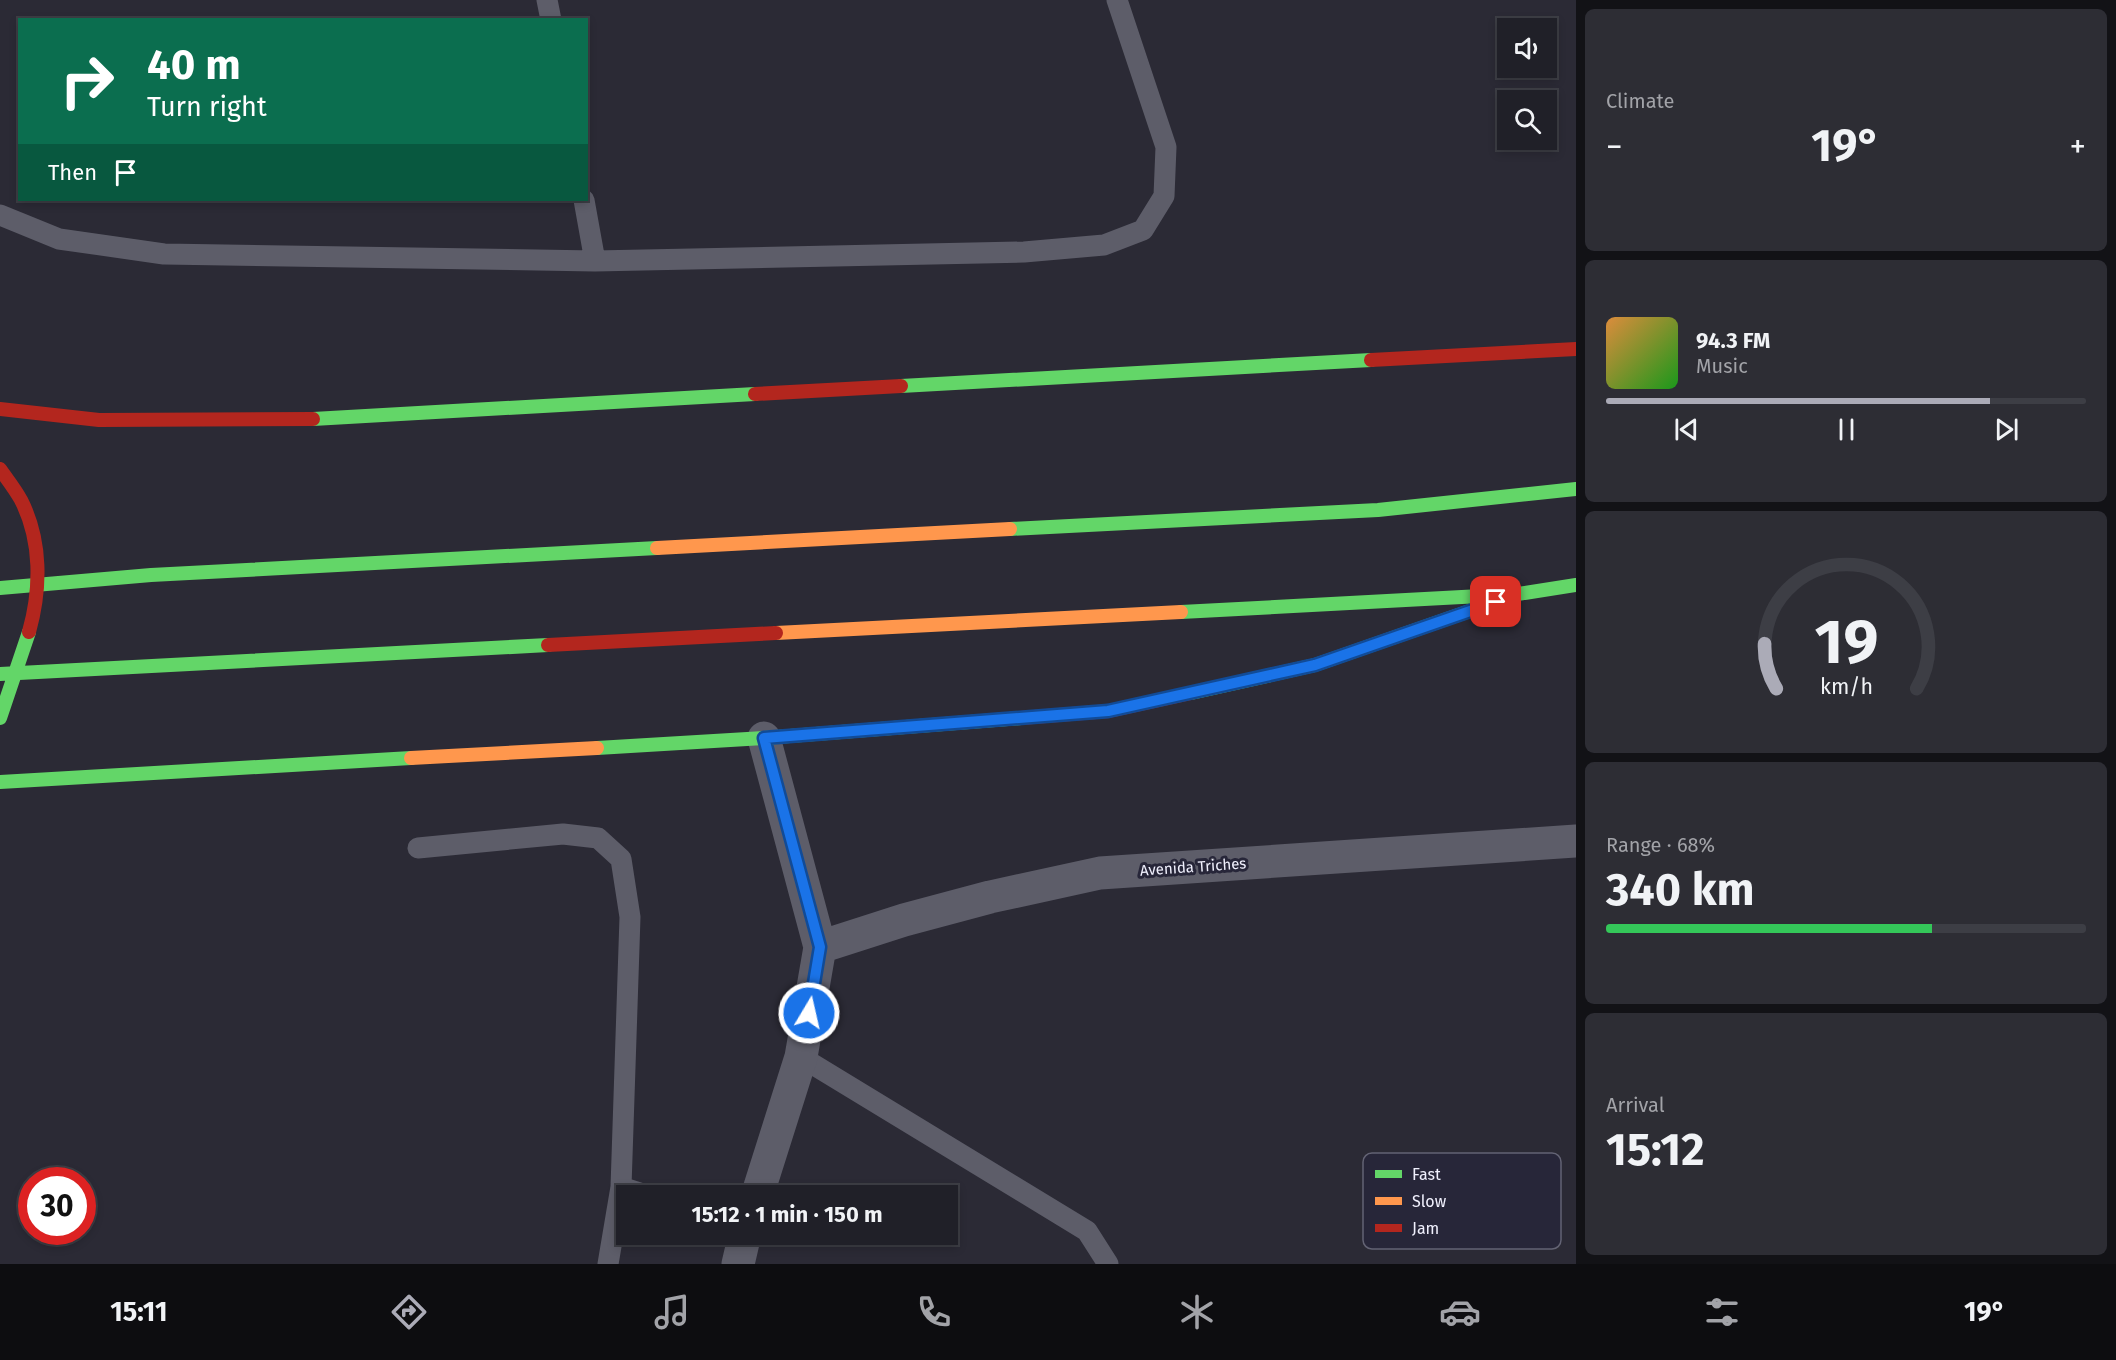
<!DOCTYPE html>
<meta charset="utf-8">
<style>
body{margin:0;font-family:"Fira Sans",sans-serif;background:#2d2d34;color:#f1f3f6;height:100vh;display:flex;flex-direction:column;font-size:22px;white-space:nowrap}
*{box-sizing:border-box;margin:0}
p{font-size:20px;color:#a2a3a8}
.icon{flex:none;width:33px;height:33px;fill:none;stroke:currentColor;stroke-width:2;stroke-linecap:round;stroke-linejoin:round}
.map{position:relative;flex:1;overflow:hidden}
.panel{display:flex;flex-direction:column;gap:9px;padding:9px;background:#121216;width:540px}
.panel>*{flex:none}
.banner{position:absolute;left:18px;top:18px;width:570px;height:183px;border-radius:0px;box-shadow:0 3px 9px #0003,0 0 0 2px #3d3e45;background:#0b6e4f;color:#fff;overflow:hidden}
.controls{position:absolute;left:1497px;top:18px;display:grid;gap:12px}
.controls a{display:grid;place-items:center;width:60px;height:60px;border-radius:0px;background:#202028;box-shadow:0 3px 9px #0003,0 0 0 2px #3d3e45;font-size:30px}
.speed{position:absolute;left:18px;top:1167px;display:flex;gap:12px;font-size:30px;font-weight:700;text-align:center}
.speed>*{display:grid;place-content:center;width:78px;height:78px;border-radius:50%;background:#202028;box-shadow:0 3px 9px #0003,0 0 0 2px #3d3e45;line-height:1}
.speed .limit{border:9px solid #d22;background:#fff;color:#111}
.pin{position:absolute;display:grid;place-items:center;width:51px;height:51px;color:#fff;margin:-26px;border-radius:12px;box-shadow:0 3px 9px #0006}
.me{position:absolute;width:66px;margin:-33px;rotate:9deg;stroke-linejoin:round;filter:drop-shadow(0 0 4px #0008)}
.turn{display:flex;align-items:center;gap:21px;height:126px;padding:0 30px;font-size:27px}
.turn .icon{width:78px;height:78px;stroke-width:2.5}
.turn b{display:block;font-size:42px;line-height:51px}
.then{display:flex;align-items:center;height:57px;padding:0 30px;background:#0003;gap:12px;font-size:22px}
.big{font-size:45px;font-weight:700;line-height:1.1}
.panel .tile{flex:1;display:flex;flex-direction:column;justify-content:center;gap:9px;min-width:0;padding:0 21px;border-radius:9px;background:#2d2d34}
.panel .dial{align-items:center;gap:0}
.dial svg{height:156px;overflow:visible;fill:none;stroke:#3d3e45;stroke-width:7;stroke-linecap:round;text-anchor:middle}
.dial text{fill:#f1f3f6;stroke:none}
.song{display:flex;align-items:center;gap:18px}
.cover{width:72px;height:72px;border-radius:9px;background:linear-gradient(135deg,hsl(30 70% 55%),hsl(120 70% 35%))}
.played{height:6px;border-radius:3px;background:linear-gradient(90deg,#ababb7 80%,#3d3e45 80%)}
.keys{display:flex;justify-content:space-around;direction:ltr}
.heat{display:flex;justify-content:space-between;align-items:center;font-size:33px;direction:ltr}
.charge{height:9px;border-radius:4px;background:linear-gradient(90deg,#34c759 68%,#3d3e45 0)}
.trip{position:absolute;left:616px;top:1185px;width:342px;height:60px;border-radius:0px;background:#202028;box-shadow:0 3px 9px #0003,0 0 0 2px #3d3e45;font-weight:700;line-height:60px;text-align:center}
.tab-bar{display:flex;height:96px;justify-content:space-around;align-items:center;background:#0d0d10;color:#a2a3a8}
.tab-bar .icon{width:42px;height:42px}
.tab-bar .active{color:#ababb7}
.tab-bar b{font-size:27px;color:#f1f3f6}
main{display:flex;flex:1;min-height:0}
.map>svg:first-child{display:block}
</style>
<main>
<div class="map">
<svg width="1576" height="1264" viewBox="0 0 1576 1264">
<rect width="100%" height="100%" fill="#2b2a35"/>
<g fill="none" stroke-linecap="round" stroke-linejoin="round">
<path stroke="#5d5d69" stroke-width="21" d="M547 0 551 20
M584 200 595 261
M0 215 59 239 164 254 595 261 1024 252 1104 245 1143 230 1164 196 1166 147 1117 0
M418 848 563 834 598 838 621 859 630 917 621 1187
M801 1057 1087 1231 1108 1264
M608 1264 621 1187 649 1196"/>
<path stroke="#5d5d69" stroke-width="33" d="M820 947 904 920 990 897 1100 873 1576 841
M757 1196 801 1057 820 947 764 738
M738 1264 745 1234"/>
<path stroke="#63d668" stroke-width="14" d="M901 386 1371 360
M313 419 755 394
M1010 529 1378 510 1576 489
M0 588 151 575 657 548
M1181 612 1518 594 1576 585
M0 674 548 645
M1191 693 1315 665 1484 606
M0 718 29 632
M597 748 764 738 1021 718
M0 782 411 758"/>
<path stroke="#ff974d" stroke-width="14" d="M657 548 1010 529
M776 633 1181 612
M411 758 597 748"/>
<path stroke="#b3261e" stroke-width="14" d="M1371 360 1576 349
M755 394 901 386
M0 409 99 420 313 419
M0 469C7 479 15 489 21 500 42 541 41 589 29 632
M548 645 776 633
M1021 718 1109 711 1191 693"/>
</g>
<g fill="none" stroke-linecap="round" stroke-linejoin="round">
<defs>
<path id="route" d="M809 1013 820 947 764 738 1108 711 1315 665 1496 602"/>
</defs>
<use href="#route" stroke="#114b97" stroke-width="15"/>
<use href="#route" stroke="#1a73e8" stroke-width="10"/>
</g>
<g text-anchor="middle" stroke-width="6" stroke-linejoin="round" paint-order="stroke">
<g font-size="15" fill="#f0f0fd" stroke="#272639">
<text transform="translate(1193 867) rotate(-4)" y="5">Avenida Triches</text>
</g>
</g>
<rect x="1363" y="1153" width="198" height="96" rx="9" fill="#272639" stroke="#636374" stroke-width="1.5"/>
<rect x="1375" y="1170" width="27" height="8" fill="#63d668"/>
<rect x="1375" y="1197" width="27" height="8" fill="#ff974d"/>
<rect x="1375" y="1224" width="27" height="8" fill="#b3261e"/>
<g font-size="16" fill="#f0f0fd">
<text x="1412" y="1180">Fast</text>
<text x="1412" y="1207">Slow</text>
<text x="1412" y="1234">Jam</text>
</g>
</svg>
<div class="controls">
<a><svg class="icon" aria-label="sound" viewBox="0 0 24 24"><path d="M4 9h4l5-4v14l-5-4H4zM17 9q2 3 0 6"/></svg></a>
<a><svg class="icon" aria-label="search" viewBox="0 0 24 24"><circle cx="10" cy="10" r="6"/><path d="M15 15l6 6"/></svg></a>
</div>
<div class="speed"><div class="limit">30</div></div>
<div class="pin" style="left:1496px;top:602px;background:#d93025"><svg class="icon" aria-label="arrive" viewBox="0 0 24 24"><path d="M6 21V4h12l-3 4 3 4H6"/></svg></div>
<svg class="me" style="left:809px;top:1013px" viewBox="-20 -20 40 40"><circle r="17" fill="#1a73e8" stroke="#fff" stroke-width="3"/><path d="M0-11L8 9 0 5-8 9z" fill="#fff"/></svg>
<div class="trip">15:12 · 1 min · 150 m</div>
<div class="banner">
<div class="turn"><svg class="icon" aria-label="right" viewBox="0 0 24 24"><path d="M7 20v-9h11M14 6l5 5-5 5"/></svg><div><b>40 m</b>Turn right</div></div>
<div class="then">Then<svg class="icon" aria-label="arrive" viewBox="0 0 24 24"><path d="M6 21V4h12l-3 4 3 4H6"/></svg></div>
</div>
</div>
<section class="panel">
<div class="tile"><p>Climate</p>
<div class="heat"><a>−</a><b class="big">19°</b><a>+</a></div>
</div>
<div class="tile">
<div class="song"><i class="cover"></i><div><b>94.3 FM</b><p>Music</p></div></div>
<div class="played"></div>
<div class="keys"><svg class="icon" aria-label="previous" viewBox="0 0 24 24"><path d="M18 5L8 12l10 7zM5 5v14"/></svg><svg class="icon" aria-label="pause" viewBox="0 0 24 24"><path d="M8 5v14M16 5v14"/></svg><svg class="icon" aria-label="next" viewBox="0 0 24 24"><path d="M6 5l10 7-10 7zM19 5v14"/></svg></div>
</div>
<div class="tile dial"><svg viewBox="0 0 100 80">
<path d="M14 69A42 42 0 1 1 86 69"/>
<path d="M14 69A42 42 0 0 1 8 46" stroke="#ababb7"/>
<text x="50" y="56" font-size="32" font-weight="700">19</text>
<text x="50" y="72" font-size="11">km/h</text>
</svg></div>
<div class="tile"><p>Range · 68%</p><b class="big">340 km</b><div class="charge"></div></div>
<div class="tile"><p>Arrival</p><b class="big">15:12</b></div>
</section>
</main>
<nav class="tab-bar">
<b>15:11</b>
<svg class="icon active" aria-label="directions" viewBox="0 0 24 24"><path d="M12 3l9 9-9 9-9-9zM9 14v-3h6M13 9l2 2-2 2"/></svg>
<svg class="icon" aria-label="music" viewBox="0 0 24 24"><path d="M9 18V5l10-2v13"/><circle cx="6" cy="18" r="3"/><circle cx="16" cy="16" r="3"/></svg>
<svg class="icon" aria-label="phone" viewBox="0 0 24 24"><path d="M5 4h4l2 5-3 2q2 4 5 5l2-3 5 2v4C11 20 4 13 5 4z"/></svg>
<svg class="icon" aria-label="climate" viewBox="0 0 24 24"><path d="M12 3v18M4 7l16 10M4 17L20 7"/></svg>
<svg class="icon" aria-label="car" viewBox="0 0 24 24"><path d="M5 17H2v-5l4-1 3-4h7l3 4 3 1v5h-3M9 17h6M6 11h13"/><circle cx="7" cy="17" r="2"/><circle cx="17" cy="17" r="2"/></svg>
<svg class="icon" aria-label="filters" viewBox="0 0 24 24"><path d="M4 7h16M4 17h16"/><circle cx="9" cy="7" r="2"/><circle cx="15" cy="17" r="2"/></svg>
<b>19°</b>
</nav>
